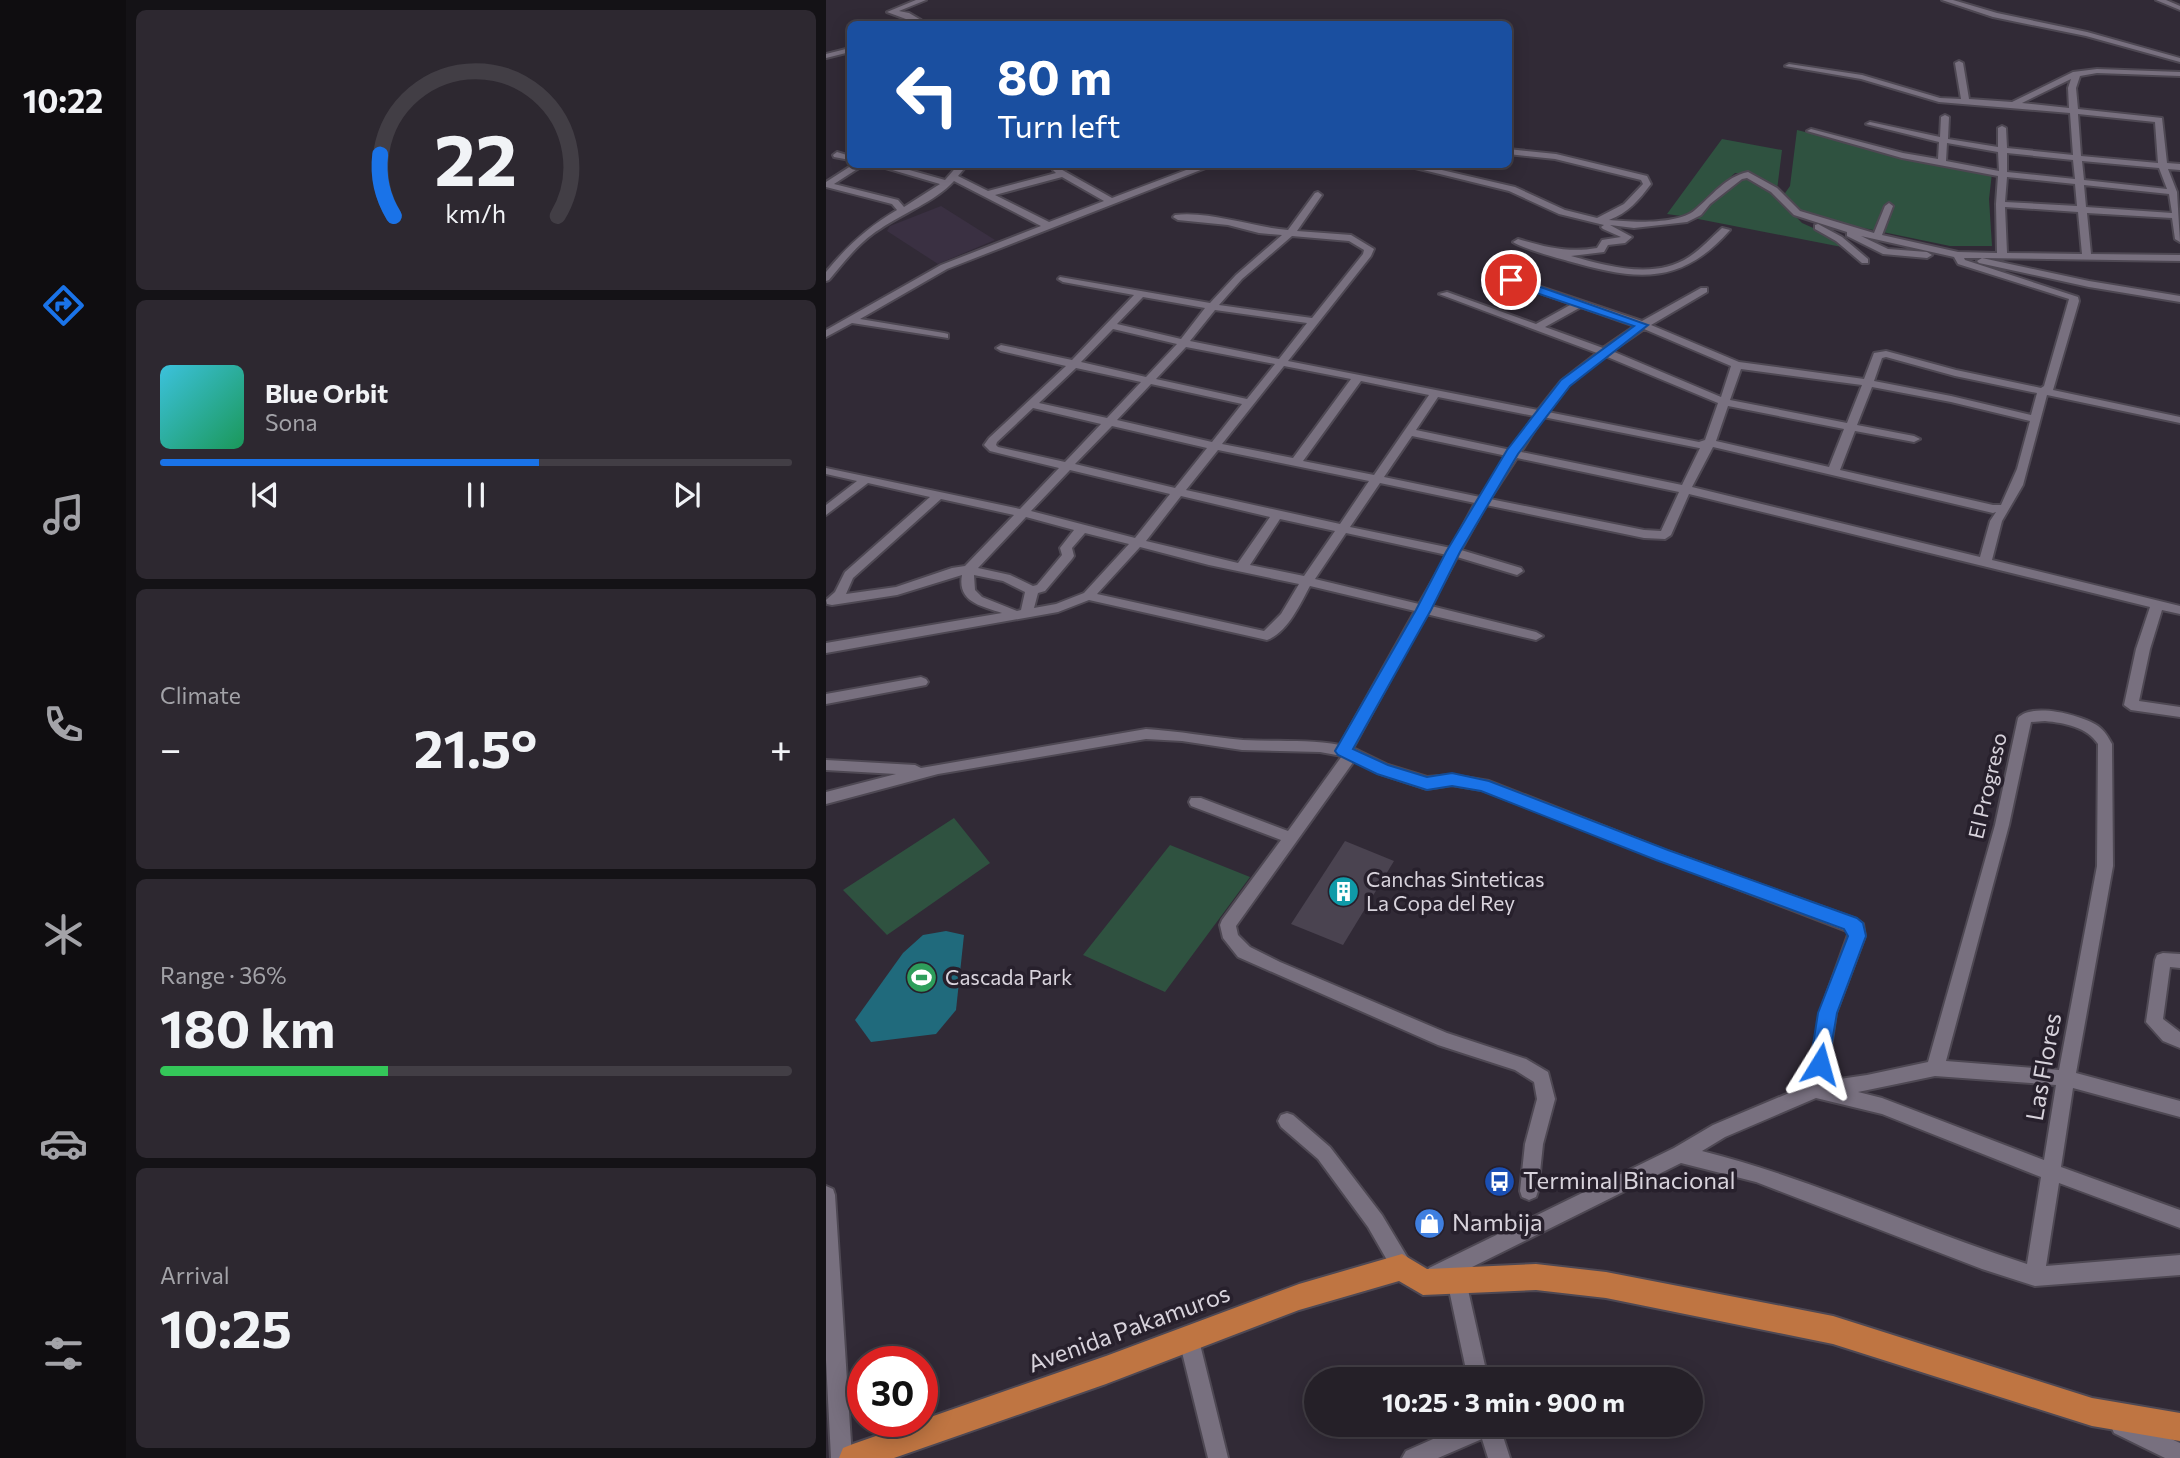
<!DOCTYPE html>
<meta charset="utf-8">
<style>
body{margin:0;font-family:Commissioner,sans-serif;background:#2d2830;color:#f1f3f6;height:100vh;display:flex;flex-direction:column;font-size:26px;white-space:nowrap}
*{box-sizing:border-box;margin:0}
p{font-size:23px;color:#a3a3a8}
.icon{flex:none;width:38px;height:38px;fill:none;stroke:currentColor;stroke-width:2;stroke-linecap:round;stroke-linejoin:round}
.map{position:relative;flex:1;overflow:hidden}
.side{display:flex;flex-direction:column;gap:10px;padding:10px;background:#141216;width:700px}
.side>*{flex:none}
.top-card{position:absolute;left:21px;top:21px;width:665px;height:147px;border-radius:10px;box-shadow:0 4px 18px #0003,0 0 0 2px #423e45;background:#1a4fa0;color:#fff;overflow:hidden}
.speed{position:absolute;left:21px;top:1346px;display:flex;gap:14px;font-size:35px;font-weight:700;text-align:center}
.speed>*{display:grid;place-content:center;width:91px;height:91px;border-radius:50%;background:#252028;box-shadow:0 4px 18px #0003,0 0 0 2px #423e45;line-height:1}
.speed .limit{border:10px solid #d22;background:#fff;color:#111}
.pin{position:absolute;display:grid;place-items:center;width:60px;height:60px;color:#fff;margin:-30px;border:4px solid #fff;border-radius:50%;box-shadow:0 2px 7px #0007}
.me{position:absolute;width:77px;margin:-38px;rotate:8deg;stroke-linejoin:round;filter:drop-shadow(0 0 5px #0008)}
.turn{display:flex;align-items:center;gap:24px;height:147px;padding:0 35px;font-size:32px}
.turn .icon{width:91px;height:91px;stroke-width:2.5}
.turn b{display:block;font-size:49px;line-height:60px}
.big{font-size:52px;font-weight:700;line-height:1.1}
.side .tile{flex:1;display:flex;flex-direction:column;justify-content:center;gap:10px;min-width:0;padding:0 24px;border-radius:10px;background:#2d2830}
.side .dial{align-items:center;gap:0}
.dial svg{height:182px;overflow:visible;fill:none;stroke:#423e45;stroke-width:7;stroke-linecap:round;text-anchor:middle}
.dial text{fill:#f1f3f6;stroke:none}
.song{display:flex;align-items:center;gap:21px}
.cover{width:84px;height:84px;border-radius:10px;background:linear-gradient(135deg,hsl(190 70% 55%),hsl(150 70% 35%))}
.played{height:7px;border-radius:4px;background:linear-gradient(90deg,#1a73e8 60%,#423e45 60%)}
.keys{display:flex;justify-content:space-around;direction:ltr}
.heat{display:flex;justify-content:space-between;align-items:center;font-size:38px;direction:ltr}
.charge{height:10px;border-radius:5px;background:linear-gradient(90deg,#34c759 36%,#423e45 0)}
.trip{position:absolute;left:478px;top:1367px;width:399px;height:70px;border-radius:35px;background:#252028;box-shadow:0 4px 18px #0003,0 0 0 2px #423e45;font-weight:700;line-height:70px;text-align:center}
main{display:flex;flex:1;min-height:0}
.menu{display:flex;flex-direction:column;width:126px;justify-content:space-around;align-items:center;background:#0f0d10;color:#a3a3a8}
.menu .icon{width:49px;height:49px}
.menu .selected{color:#1a73e8}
.menu b{font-size:32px;color:#f1f3f6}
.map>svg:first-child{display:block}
</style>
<main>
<nav class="menu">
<b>10:22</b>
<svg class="icon selected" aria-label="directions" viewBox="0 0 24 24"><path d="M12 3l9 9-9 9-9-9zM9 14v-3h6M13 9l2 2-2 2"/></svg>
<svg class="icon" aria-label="music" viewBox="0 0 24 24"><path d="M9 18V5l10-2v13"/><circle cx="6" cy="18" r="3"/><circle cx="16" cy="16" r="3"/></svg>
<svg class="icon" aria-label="phone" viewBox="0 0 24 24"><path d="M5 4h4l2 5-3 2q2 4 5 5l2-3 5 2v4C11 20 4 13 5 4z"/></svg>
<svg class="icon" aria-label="climate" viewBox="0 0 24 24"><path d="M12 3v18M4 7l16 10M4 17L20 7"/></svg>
<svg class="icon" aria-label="car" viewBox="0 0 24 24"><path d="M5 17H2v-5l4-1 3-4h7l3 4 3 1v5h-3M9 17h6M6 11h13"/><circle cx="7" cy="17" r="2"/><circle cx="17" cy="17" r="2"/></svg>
<svg class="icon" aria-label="filters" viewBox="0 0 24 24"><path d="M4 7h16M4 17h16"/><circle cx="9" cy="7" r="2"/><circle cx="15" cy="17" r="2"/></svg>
</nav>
<section class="side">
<div class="tile dial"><svg viewBox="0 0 100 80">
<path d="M14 69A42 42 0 1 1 86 69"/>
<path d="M14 69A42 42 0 0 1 8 42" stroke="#1a73e8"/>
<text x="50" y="56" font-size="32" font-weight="700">22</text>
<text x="50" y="72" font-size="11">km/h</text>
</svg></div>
<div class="tile">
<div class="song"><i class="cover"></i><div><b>Blue Orbit</b><p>Sona</p></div></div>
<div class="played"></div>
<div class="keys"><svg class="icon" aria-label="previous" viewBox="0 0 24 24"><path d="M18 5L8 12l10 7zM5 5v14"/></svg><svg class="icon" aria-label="pause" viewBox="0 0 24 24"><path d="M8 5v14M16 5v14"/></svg><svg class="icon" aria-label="next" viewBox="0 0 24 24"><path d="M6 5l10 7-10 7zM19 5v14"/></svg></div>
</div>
<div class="tile"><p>Climate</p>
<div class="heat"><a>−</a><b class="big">21.5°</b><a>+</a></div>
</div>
<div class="tile"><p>Range · 36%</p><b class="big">180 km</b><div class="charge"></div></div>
<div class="tile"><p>Arrival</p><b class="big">10:25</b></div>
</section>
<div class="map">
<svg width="1354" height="1458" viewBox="0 0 1354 1458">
<rect width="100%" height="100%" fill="#312a36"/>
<path fill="#3a3042" d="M115 206 169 240 112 264 61 231 64 226Z"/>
<path fill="#2f5240" d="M971 130 1044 148 1166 173 1163 199 1166 246H1124L1023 225 969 210 957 196 964 186Z
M896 139 956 150 951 190 929 174 909 173 866 211 855 216 841 214Z
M915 175 943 189 976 223 994 231 1021 248 862 217Z
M128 818 164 863 61 935 17 890Z
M344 845 424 877 339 992 257 955Z"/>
<path fill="#206a7c" d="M120 931 138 935 130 1010 110 1034 45 1042 29 1020 77 953 97 935Z"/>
<path fill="#4a4350" d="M519 841 568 861 517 945 465 924Z"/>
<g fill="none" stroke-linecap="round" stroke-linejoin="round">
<defs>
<path id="minor" d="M90 0H100L73 11 83 13 95 20 94 24H87L88 22 61 12Z
M1116 0H1127L1171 13 1261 32 1354 58V62L1260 36 1167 17Z
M1330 0H1340L1354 6V10Z
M24 48V52L0 58V54Z
M1133 61 1137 63 1143 99 1186 102 1247 72 1271 69 1354 72V76L1271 73 1254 76 1250 88 1252 109 1336 118 1341 163 1354 164V170L1342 169 1351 192 1354 242 1349 239 1346 218 1261 213 1265 254 1354 255V261L1156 258 1263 281 1354 296V302L1263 287 1153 263 1151 261 1156 258H1138L1139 260 1252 297 1253 301 1227 390 1354 417V423L1221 395 1197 485 1176 521 1166 560 1354 606V614L1336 610 1324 649 1313 701 1354 707V717L1305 710 1298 705 1310 649 1324 607 863 494 845 535 839 539 818 538 660 505 635 550 695 568 697 571 691 575 631 557 605 606 710 632 717 636 710 640 600 614 527 748 562 765 601 777 626 775 663 781 841 851 1030 919 1037 924 1039 936 1010 1013 1000 1081 1041 1075 1102 1062 1169 825 1192 718C1206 702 1256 715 1272 726 1279 731 1282 737 1286 744L1287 866 1250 1073 1354 1101V1117L1247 1088 1235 1167 1354 1210V1228L1233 1183 1220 1266 1354 1255V1275L1209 1286 1156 1269 930 1182 855 1163 634 1273 640 1281 662 1379H642L621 1280 610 1285 603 1282 600 1275 603 1268 848 1148 887 1125 982 1085 994 1013 1023 932 656 790 626 785 601 789 552 773 528 761 410 926 412 935 424 947 454 962 621 1033 700 1059 722 1072 729 1099 717 1144 712 1191 710 1197 703 1200 696 1197 694 1191 699 1144 711 1099 708 1082 689 1070 612 1045 412 957 397 938 394 925 396 920 455 840 365 806 363 802 365 798H375L462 831 516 756 494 752 416 750 356 741 320 739 112 774 0 804V792L70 774 0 770V760L89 765 95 768 320 729C353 731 384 737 417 740 449 742 482 739 514 745L589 611 484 586C474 604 462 632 441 640L263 600 232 612 0 653V643L176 613C155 606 131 602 136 575L71 595 6 605 1 604 0 600 9 592 19 572 104 497 42 483 0 515V505L31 481 0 474V468L194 509 233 468 164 451 158 445 163 438 240 366 175 351 170 348 175 345 246 360 308 295 237 282 232 279 234 277 384 303 410 275 456 235 433 233 402 225 352 220 347 217 349 215C385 211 425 227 462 230L489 193 492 192 496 195 471 231 525 235 548 249 545 256 462 361 712 410 735 381 771 353 613 294 621 292 710 324 746 304 682 282 680 280 685 277 816 321 875 288H881V292L825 325 913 362 1038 379 1048 353 1060 351 1130 370 1215 388 1218 386 1243 299 1132 264 1128 257 1035 236 1062 249 1101 252 1106 255 1101 258 1057 254 1021 236V232L968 215 945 192 921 178 916 179 884 204 875 215 861 222 808 228 784 225 806 237 799 243 782 245 778 252 745 256C782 266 828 280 863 257 875 249 885 238 896 228L904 230C854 287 809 280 742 261 728 257 698 249 687 242L692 239C719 247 743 253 771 248L776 240 795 237 777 229 775 227 778 225 733 214 683 191 573 164H590L689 187 739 210 771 218 798 204 817 184 815 180 729 159 682 154V149L730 154 821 176 825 184C813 200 802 213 783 220 804 222 852 225 869 210 886 196 899 177 922 172L951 188 974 211 1048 233 1059 206 1063 203 1067 206 1056 235 1132 252 1171 253 1170 204 1172 176 1076 158 981 131 985 129 1077 153 1112 159 1113 142 1040 124 1044 122 1114 137 1115 117 1119 115 1123 117 1122 139 1172 147V128L1176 126 1180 128 1181 148 1247 155 1244 113 1113 102 1035 79 959 66 963 64 1036 75 1114 98 1135 99 1129 63ZM1245 79 1242 88 1243 108 1196 103ZM1252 114 1329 122 1332 163 1255 156ZM1121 143 1172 152 1173 171 1120 161ZM1181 153 1247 160 1249 179 1181 172ZM1256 161 1333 168 1341 189 1258 180ZM1181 177 1249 184 1251 206 1179 202ZM1258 185 1343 194 1346 213 1260 207ZM1179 207 1252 212 1256 254 1181 253ZM466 236 523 241 538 250 537 254 486 318 393 305 416 279ZM317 297 379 308 355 339 291 324ZM755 307 809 326 777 348 719 327ZM389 310 481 323 453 359 364 341ZM287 329 351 344 320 377 255 362ZM818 329 905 366 895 397 786 351ZM360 347 449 364 421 399 330 379ZM779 356 892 403 879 440 873 442 722 412 743 385ZM1060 357 1129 376 1211 393 1205 415 1125 396 1048 381 1056 358ZM458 366 525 379 467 458 396 444ZM250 368 315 382 281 418 213 403ZM915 369 1036 385 1021 423 904 400ZM535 381 603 395 548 475 477 461ZM325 384 416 404 386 442 291 420ZM1046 387 1125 402 1204 421 1191 469 1175 505H1167L1014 470 1029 431 1088 442 1094 439 1088 436 1031 425ZM612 397 708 416 685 450 590 430ZM902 406 1018 429 1003 467 890 441ZM207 408 275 424 239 462 172 447 170 445 171 442ZM717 417 873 448H874L856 485 695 452ZM286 426 381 448 349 488 249 464ZM586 436 681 456 654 497 558 477ZM887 447 1167 513 1170 512 1164 521 1154 557 866 487ZM392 450 543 481 514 524 360 490ZM691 458 853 492 835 531 818 530 664 499ZM244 470 344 494 309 538 205 511ZM554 483 649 503 625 548 524 527ZM355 496 444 517 412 563 320 541ZM115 499 188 515 139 566 126 568 70 587 20 594 27 578ZM200 517 248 530 234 548 236 555 211 585 207 586 184 575 152 568ZM454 519 509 531 478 576 424 565ZM259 533 303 544 258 593 230 604 208 608 212 593 219 591 246 559 248 556 246 548ZM520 533 621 555 593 604 489 579ZM314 547 383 565 473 584 455 614 438 631 271 594ZM148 575 177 581 199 592 195 610 191 611 156 597 149 590ZM1219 721C1239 723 1261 727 1272 744L1271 866 1233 1070 1120 1061 1183 825 1205 722ZM1109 1076 1230 1085 1218 1160 1056 1098 1032 1092ZM990 1098 1056 1114 1215 1177 1201 1264C1092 1229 987 1179 876 1151L899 1137Z
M11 152 24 156V160L8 157 7 155Z
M28 164H39L8 184 72 200 78 207 114 184 46 164H62L119 180 133 164H142L132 176 162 191 230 173 227 170 231 167 286 198 376 164H390L121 269 34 319 118 333 122 334V338L26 323 0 337V330L115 265 215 226 128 181C109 202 77 213 54 229 33 242 19 261 3 280L0 281V272C21 246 42 227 71 210L66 204 0 187V182ZM236 177 278 201 223 222 169 195Z
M992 224 1016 237 1042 259V263H1036L1010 241 989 229V225Z
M95 677 100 679 102 682 100 685 0 704V694Z
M1337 953 1354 954V968L1344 967 1337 1019 1354 1032V1048L1337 1041 1320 1022 1329 960 1331 955Z
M461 1113 467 1115 504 1147 556 1215 583 1260 586 1267 583 1274 576 1277 569 1274 542 1227 492 1159 455 1127 452 1121 455 1115Z
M0 1186 7 1189 9 1195 26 1458H5L0 1360Z
M363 1330 370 1333 373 1340 402 1458H382L353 1340 356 1333Z
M1295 1416 1354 1443V1458H1339L1288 1433 1285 1426 1288 1419Z
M641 1424H673L684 1458H662L656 1439 612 1458H576L580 1451Z"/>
<path id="highway" d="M576 1254 601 1269 710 1264 780 1272 1007 1316 1266 1398 1354 1413V1441L1266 1426 1007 1344 780 1298 710 1290 597 1295 573 1281 473 1310 280 1384 68 1458H13L17 1448 27 1444 280 1356 473 1284Z"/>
</defs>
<use href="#minor" stroke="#4e4853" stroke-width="4"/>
<use href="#highway" stroke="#4e4853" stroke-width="4"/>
<use href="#minor" fill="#78707f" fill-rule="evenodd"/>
<use href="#highway" fill="#bf7542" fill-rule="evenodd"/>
</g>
<path fill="#1a73e8" stroke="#114b97" stroke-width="2" d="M681 278H689L822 325 744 386 692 454 634 552 605 610 527 749 562 765 601 777 626 773 663 781 842 850 1031 918 1037 923 1040 936 1011 1013 1001 1071 994 1073 987 1071 984 1064 992 1013 1022 936 1018 929 830 860 655 791 626 786 601 790 551 774 512 755 509 751 590 610 620 552 681 450 735 380 808 326 681 283Z"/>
<defs>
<symbol id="building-disc" viewBox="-11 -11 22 22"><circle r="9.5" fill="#0f9aa8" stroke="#27202c"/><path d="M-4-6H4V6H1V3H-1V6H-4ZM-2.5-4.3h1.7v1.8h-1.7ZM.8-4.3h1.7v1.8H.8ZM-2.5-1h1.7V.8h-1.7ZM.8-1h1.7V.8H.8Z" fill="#fff"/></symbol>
<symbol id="stadium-disc" viewBox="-11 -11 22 22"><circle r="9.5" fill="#2e9e5b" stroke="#27202c"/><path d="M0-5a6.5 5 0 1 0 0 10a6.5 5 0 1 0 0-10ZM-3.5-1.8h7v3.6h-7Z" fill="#fff"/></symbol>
<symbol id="bus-disc" viewBox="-11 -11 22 22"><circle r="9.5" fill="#1a4fb4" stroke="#27202c"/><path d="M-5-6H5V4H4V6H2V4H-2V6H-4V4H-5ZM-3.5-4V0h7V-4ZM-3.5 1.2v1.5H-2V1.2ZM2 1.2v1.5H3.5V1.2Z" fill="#fff"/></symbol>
<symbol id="shop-disc" viewBox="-11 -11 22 22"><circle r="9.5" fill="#3f7fe0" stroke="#27202c"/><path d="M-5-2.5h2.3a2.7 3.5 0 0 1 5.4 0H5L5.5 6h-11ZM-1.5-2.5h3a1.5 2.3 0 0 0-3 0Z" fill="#fff"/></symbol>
</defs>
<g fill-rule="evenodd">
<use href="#building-disc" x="500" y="874" width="35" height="35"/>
<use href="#stadium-disc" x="78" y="960" width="35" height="35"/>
<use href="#bus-disc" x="656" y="1164" width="35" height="35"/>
<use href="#shop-disc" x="586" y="1206" width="35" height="35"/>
</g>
<g text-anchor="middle" stroke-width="7" stroke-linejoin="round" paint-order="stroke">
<g font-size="21" fill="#d8d3dc" stroke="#27202c">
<text transform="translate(1162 786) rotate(-77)" y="7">El Progreso</text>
</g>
<g font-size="21" fill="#d8d3dc" stroke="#27202c" text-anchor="start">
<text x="540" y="887">Canchas Sinteticas<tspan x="540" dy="24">La Copa del Rey</tspan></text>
<text x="119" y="985">Cascada Park</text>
</g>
<g font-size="24" fill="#d8d3dc" stroke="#27202c">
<text transform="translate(1218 1067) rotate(-80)" y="8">Las Flores</text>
<text transform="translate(303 1329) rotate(-20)" y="8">Avenida Pakamuros</text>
</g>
<g font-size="24" fill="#d8d3dc" stroke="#27202c" text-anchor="start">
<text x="697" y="1189">Terminal Binacional</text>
<text x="626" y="1231">Nambija</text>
</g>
</g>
</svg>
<div class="speed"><div class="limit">30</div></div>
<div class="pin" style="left:685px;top:280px;background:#d93025"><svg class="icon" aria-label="arrive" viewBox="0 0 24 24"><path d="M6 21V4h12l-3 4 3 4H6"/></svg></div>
<svg class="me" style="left:994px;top:1064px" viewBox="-20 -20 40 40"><path d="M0-17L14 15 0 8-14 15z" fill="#1a73e8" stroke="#fff" stroke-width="4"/></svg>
<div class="trip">10:25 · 3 min · 900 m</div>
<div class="top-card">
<div class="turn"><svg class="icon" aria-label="left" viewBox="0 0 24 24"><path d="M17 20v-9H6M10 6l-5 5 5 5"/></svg><div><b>80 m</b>Turn left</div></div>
</div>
</div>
</main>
